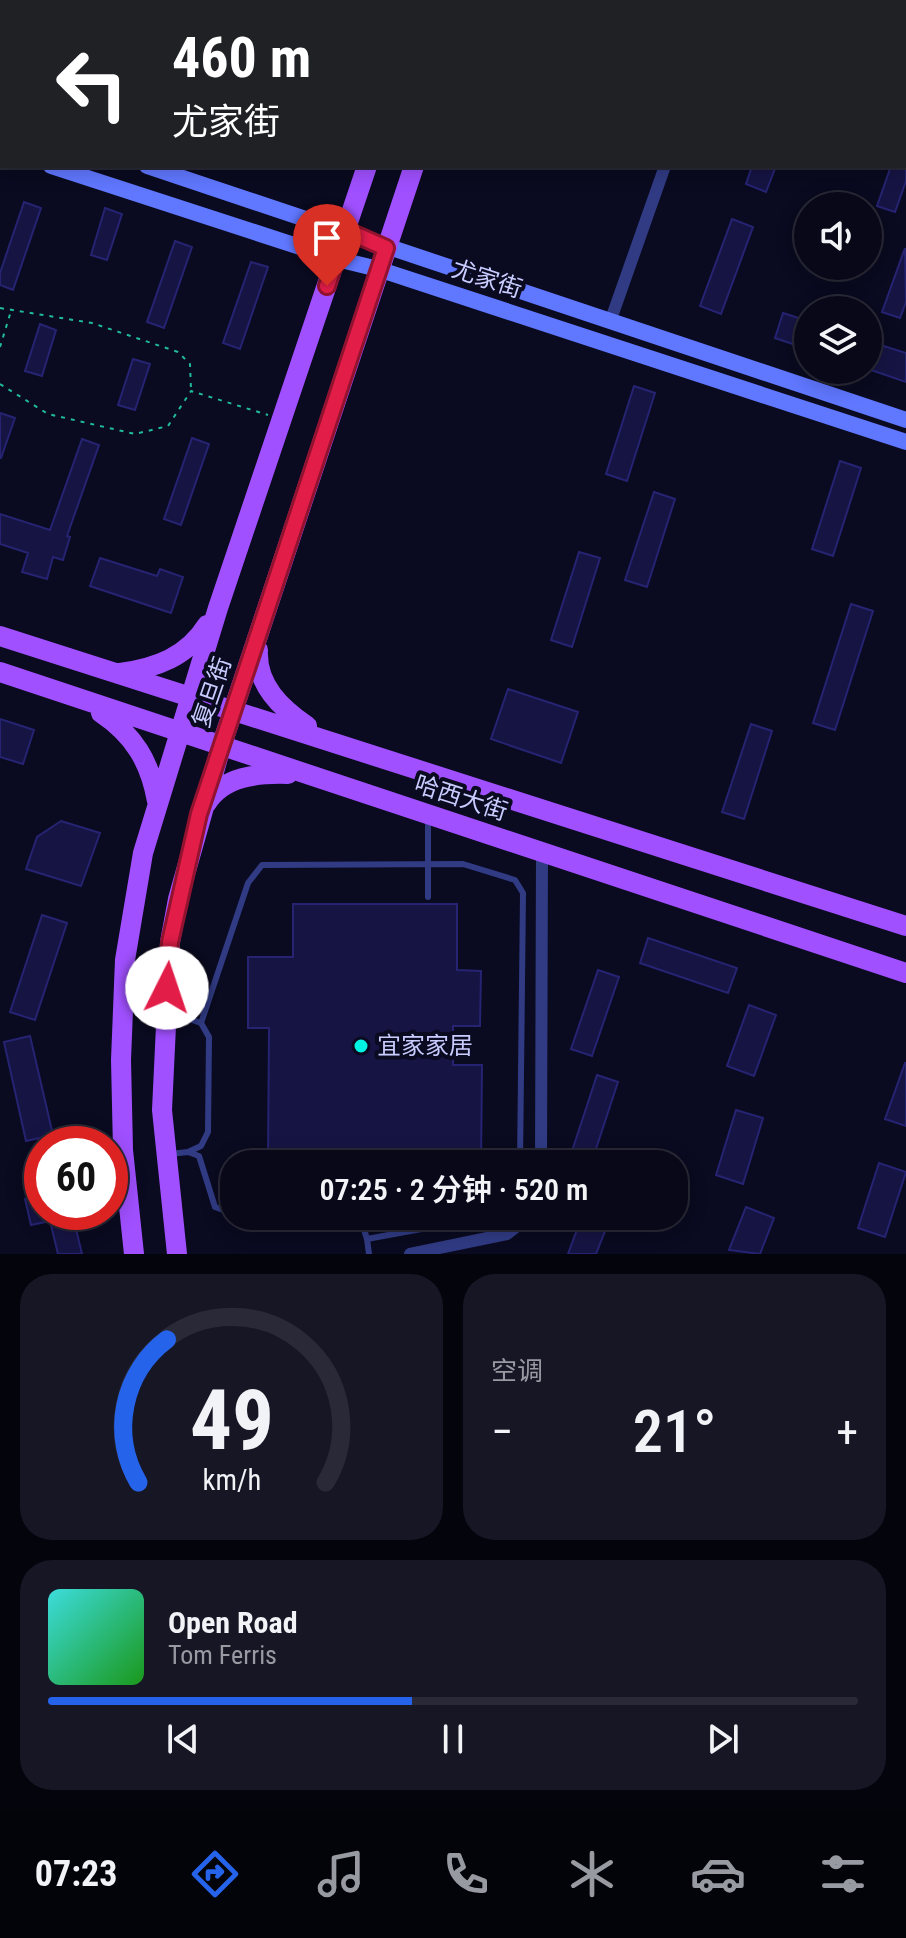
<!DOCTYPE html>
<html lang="zh">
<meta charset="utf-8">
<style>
body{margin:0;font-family:"Roboto Condensed","Noto Sans SC",sans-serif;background:#161625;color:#f1f3f6;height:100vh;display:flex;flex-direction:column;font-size:30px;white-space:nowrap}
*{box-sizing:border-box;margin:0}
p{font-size:26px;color:#989aa2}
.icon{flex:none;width:44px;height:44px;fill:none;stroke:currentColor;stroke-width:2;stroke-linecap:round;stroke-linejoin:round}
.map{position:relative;height:1254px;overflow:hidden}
.sheet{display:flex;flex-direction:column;gap:20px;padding:20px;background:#04040d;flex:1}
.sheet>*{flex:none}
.top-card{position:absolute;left:0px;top:0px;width:906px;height:168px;box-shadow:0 4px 20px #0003,0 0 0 2px #292937;background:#202124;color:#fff;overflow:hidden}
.controls{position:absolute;left:794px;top:192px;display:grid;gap:16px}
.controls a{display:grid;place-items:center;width:88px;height:88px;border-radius:50%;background:#080818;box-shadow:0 4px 20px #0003,0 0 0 2px #292937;font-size:40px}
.speed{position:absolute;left:24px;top:1126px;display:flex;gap:16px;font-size:40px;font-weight:700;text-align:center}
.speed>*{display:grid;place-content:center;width:104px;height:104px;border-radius:50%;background:#080818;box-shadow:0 4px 20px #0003,0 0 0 2px #292937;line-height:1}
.speed .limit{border:12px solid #d22;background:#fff;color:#111}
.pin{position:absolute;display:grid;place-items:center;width:68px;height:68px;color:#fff;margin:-82px -34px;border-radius:50% 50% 50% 0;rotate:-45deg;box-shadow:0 0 8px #0007}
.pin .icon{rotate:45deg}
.me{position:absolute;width:88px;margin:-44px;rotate:4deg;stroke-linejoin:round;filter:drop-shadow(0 0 6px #0008)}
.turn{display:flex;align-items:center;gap:28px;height:168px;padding:0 40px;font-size:36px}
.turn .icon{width:104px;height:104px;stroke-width:2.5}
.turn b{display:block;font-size:56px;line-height:68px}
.big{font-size:60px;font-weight:600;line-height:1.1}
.sheet .widget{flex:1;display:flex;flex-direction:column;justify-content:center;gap:12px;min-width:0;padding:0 28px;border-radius:32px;background:#161625}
.sheet .dial{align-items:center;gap:0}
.dial svg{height:208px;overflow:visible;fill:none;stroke:#292937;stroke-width:7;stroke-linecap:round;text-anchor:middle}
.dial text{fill:#f1f3f6;stroke:none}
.song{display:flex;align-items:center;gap:24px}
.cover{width:96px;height:96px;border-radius:12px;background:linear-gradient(135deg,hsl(180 70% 55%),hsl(120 70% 35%))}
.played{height:8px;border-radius:4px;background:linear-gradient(90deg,#2563eb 45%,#292937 45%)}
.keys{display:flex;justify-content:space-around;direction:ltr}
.heat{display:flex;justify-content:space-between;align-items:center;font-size:44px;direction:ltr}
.sheet .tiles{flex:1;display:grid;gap:20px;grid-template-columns:1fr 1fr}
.widget:last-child{grid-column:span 2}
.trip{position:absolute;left:220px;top:1150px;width:468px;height:80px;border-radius:32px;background:#080818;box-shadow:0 4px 20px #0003,0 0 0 2px #292937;font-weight:600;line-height:80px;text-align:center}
.tab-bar{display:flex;height:128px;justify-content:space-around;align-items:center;background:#03030a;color:#989aa2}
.tab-bar .icon{width:56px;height:56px}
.tab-bar .current{color:#2563eb}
.tab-bar b{font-size:36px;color:#f1f3f6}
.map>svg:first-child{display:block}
</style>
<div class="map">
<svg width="906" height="1254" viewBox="0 0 906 1254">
<rect width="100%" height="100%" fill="#0a0a20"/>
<path fill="#0d2b24" d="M0 0H392L2 2V17Z"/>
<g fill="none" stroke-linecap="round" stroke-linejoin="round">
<path stroke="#04243f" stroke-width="20" d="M89 0 98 2
M279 2 284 0"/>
</g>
<path fill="#161443" stroke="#262472" stroke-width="2" d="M752 166H776L766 192 746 184Z
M891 166H906V181L895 212 877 206Z
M24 202 41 208 13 290 0 285V273Z
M105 208 122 214 107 260 91 255Z
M732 219 753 227 721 314 700 306Z
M175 241 192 247 164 328 147 322Z
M905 248 906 302 900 318 882 312Z
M251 262 268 267 240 349 223 343Z
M783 313 808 321V349L775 338Z
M40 324 56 330 42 376 25 371Z
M868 341 906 353V382L868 369Z
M133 359 150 364 135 410 118 405Z
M634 386 655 393 627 481 606 474Z
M0 413 15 418 1 458H0Z
M192 438 209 444 181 525 164 519Z
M82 439 99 445 67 536 70 537 63 560 53 557 47 579 22 572 28 553 0 544V514L50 530Z
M840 461 861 468 833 556 812 549Z
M654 492 675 499 647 587 625 580Z
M579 552 600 558 572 647 551 640Z
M100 558 157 576 160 569 183 577 171 613 90 586Z
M851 604 873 611 835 730 813 723Z
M508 689 578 712 561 763 491 739Z
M0 719 34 730 23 764 0 757Z
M751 724 772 731 744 819 722 812Z
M61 821 100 833 81 886 26 869 37 837Z
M293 904H457V970L481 971 480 1026H453V1065H482L481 1164H268L269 1028H248V957H293Z
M42 915 67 923 35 1020 10 1012Z
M648 938 737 968 728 993 640 963Z
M598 970 619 977 592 1056 571 1049Z
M749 1005 776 1015 754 1076 727 1066Z
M30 1036 53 1135 26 1141 4 1042Z
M905 1063H906V1126L885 1119Z
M597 1075 618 1082 592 1161 571 1154Z
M736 1110 763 1118 743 1184 716 1175Z
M879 1163 906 1172 885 1237 858 1228Z
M42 1195V1212H72L82 1254H58L50 1221 31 1225 25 1199Z
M746 1207 774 1218 760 1254 729 1250Z
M582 1216H611L596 1254H568Z"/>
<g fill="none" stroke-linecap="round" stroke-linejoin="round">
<path stroke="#20bc98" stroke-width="2" stroke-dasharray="4 6" stroke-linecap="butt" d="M718 0 720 2
M519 2V0
M620 2 622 0
M671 2 672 0
M0 308 92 323 178 352 190 364 191 390
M0 347 11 311
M0 384 48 414 135 434 168 426 191 391 268 415"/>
<path stroke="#303b84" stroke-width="6" d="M747 0 748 2
M428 818V897
M169 1012 201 1023 209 1037 208 1132 201 1146 188 1152
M201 1023 248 883 262 865 463 864 515 880 523 893 520 1164
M170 1154 188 1152 199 1156 215 1207 234 1214
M351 1216 363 1226 367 1239
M369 1254 367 1239 492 1216"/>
<path stroke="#303b84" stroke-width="12" d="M610 322 665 166
M541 1164 542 852
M410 1254 507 1234 530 1216"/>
<path stroke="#303b84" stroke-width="16" d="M904 80H906"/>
<path stroke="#6077ff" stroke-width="16" d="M0 118 2 119
M0 149 2 150
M51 166 337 259 378 269 906 442
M147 166 906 420"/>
<path stroke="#a050ff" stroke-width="20" d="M422 2 423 0
M469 2 470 0
M0 636 906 926
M258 650C256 685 281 708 307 726
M0 672 906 973
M120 673C156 668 187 657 207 625
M101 713C134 735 150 762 157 801
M206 804C223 776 258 773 288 774
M134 1254 123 1150 121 1060 125 960 143 853 218 608 367 166
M177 1254 162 1110 170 942 178 899 221 747 414 166"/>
</g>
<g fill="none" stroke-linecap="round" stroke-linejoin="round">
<defs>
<path id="route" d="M167 988 170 942 199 814 386 248 345 230 327 286"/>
</defs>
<use href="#route" stroke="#92132f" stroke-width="20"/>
<use href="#route" stroke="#e11d48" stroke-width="14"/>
</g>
<circle fill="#00f4e3" stroke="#0a0a20" stroke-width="3" cx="361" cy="1046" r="8"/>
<g text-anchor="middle" stroke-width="8" stroke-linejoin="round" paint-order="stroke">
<g font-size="24" fill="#c9ccff" stroke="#0a0a20">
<text transform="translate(487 279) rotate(18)" y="8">尤家街</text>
<text transform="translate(212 692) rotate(-71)" y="8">复旦街</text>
<text transform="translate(461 798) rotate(18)" y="8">哈西大街</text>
</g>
<g font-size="24" fill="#c9ccff" stroke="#0a0a20" text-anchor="start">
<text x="377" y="1054">宜家家居</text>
</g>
</g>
</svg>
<div class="controls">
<a><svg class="icon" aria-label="sound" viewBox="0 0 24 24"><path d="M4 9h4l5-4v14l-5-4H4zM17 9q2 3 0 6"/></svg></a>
<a><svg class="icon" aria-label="layers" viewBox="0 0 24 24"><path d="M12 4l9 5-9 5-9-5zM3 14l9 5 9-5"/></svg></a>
</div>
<div class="speed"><div class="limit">60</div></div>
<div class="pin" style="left:327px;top:286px;background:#d93025"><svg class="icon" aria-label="arrive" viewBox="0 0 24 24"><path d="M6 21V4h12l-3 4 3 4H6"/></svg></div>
<svg class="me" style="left:167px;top:988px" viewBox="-20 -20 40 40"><circle r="19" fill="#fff"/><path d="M0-13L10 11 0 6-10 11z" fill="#e11d48"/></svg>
<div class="trip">07:25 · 2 分钟 · 520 m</div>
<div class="top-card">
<div class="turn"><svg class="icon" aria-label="left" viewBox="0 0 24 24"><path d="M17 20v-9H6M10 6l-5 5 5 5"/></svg><div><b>460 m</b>尤家街</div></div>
</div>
</div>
<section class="sheet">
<div class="tiles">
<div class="widget dial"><svg viewBox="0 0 100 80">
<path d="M14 69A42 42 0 1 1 86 69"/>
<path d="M14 69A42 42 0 0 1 25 14" stroke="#2563eb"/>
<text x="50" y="56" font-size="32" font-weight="700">49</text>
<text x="50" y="72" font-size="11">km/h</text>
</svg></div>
<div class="widget"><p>空调</p>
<div class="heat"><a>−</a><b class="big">21°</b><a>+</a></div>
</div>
<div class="widget">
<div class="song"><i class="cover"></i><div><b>Open Road</b><p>Tom Ferris</p></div></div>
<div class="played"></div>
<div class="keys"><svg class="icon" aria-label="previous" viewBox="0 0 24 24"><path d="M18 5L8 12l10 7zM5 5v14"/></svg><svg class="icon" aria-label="pause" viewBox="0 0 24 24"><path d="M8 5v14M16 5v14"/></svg><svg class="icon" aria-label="next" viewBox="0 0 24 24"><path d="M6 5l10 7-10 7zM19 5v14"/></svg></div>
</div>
</div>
</section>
<nav class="tab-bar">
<b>07:23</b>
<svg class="icon current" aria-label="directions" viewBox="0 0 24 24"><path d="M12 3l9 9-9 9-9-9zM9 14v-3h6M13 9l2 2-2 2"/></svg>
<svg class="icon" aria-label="music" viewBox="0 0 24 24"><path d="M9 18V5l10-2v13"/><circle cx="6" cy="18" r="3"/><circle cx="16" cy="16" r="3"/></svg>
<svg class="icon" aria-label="phone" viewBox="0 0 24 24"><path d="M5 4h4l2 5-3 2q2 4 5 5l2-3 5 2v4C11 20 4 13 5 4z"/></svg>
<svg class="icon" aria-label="climate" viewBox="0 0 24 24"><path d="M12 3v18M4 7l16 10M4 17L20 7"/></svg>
<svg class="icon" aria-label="car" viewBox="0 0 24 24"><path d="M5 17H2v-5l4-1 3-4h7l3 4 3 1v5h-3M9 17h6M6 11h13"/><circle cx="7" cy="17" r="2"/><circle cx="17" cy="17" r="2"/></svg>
<svg class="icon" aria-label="filters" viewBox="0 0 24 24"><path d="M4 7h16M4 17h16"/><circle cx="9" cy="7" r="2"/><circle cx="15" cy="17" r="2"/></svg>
</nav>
